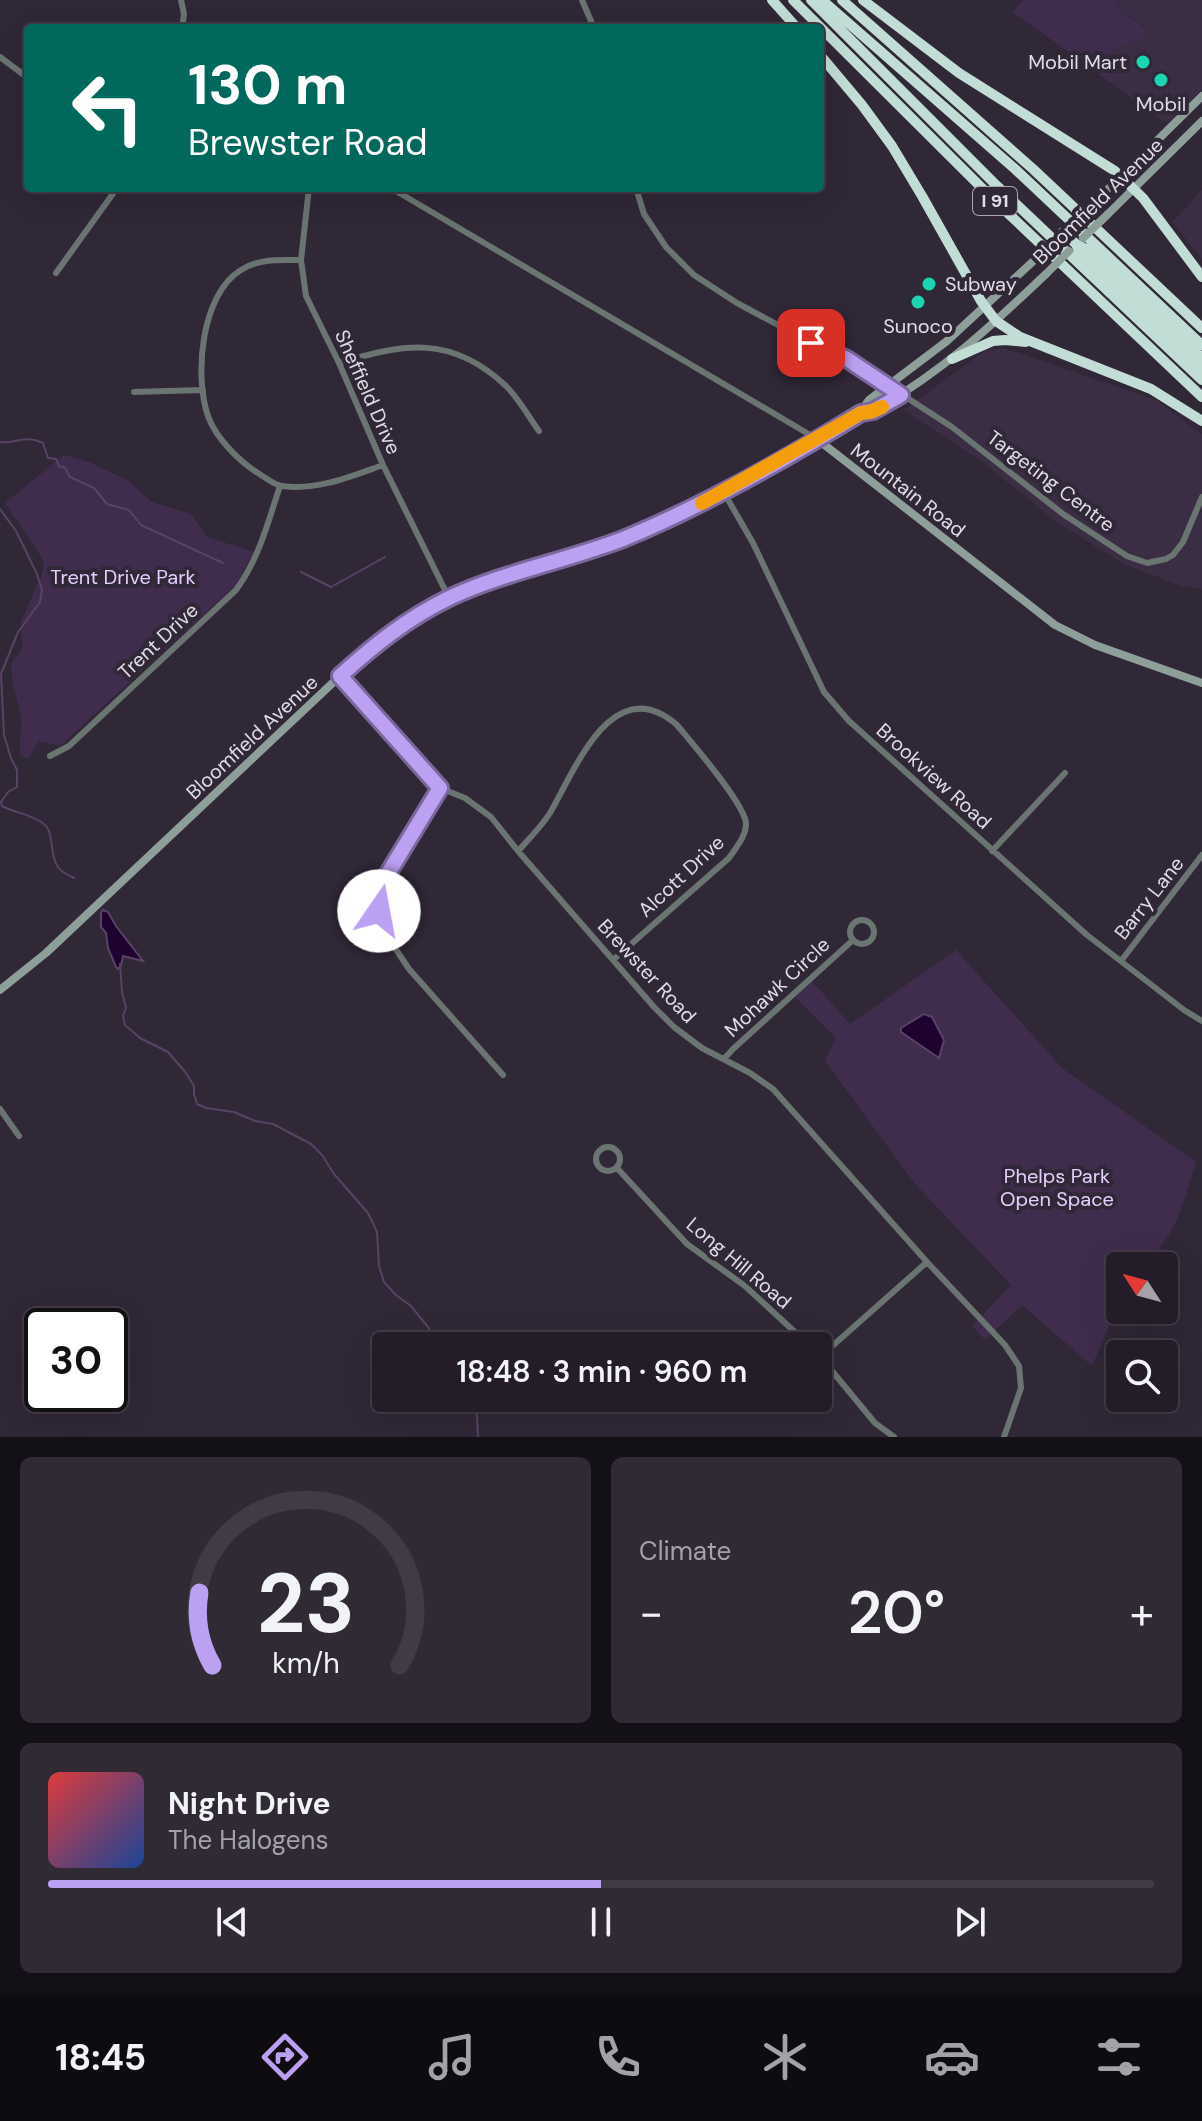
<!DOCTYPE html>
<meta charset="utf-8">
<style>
body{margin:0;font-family:"DM Sans",sans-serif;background:#302a35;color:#f1f3f6;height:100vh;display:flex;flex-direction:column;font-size:30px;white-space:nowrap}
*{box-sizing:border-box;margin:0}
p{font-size:26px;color:#a3a2a8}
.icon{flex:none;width:44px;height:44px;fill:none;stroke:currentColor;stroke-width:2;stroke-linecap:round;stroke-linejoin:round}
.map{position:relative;height:1437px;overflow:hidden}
.details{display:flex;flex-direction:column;gap:20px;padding:20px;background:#141017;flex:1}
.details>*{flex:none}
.banner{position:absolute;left:24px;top:24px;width:800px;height:168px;border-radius:8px;box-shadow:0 8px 32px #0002,0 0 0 2px #413b46;background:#00695c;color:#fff;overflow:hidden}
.needle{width:52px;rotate:306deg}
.controls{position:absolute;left:1106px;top:1252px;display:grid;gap:16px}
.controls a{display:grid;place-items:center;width:72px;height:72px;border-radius:8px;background:#241d29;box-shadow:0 8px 32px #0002,0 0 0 2px #413b46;font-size:40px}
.speed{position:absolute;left:24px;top:1308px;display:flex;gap:16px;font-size:40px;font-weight:700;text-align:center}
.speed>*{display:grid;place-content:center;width:104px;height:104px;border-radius:50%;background:#241d29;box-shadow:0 8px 32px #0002,0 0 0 2px #413b46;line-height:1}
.speed .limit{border:4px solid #111;border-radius:12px;background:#fff;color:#111}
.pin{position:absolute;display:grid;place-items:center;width:68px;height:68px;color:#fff;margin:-34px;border-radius:16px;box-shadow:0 4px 12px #0006}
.me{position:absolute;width:88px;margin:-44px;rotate:12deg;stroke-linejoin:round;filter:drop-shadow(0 0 6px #0008)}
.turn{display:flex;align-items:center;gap:28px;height:168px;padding:0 32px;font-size:36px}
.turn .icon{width:104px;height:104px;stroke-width:2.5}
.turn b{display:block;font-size:56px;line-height:68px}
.big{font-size:60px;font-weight:600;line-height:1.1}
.details .card{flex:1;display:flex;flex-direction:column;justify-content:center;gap:12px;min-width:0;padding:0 28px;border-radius:12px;background:#302a35}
.details .dial{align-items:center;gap:0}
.dial svg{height:208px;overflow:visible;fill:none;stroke:#413b46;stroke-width:7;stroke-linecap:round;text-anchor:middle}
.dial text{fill:#f1f3f6;stroke:none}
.song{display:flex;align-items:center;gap:24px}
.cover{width:96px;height:96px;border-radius:12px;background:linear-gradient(135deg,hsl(0 70% 55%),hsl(220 70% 35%))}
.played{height:8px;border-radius:4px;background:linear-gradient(90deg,#bca0f2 50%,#413b46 50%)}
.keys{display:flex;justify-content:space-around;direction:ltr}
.heat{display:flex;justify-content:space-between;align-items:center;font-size:44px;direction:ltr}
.details .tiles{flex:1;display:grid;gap:20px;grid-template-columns:1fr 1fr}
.card:last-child{grid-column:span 2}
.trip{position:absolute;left:372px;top:1332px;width:460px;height:80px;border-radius:8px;background:#241d29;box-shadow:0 8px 32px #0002,0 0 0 2px #413b46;font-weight:600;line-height:80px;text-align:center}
.tabs{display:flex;height:128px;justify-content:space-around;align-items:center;background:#0e0c10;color:#a3a2a8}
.tabs .icon{width:56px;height:56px}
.tabs .selected{color:#bca0f2}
.tabs b{font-size:36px;color:#f1f3f6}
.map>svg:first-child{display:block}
</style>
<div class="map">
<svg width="1202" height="1437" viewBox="0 0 1202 1437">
<rect width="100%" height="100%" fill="#302737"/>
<path fill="#3a2d44" d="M1114 0H1202V89L1169 122 1162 121 1111 83 1121 68 1107 54 1144 38 1145 27 1120 11Z
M1202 190V259L1172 222Z
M1004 348 1156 400 1202 434V589L1181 586 1124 564 1058 523 977 458 903 410 985 351Z"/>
<path fill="#402d4e" d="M1023 0H1114L1120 11 1145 28 1144 38 1107 54 1110 59 1121 68 1111 83 1013 12Z
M64 455 89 462 127 480 152 502 191 514 207 537 254 552 236 585 60 746 39 741 28 759 20 755V739L22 719 13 684 11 664 22 649 21 622 42 574 44 563 37 550 5 503Z
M956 950 1062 1068 1196 1162C1182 1204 1178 1236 1142 1266H1120V1300L1092 1366 1022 1305 985 1340 972 1326 1011 1285 915 1184 825 1061 836 1038 795 997 812 981 850 1024Z"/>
<path fill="#1e022f" stroke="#584366" stroke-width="2" d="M103 910 108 912 116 926 143 961 123 956 121 966 118 969 116 967 108 948 106 933 101 927V913Z
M924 1014 932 1017 944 1040 939 1058 901 1032V1028Z"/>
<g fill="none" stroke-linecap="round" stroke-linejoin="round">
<path stroke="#584366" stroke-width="2" d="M0 442C16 444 25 434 43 443L48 458 56 459 59 466 65 468 70 477 94 488 107 504 129 510 141 525 223 563
M0 509 16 531 37 574 42 590 40 602 18 632 1 674 4 735 11 758 17 770V787L8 792 1 802 2 806C15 813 31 814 44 824 55 833 49 856 58 867 62 873 68 875 74 878
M301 572 331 587 385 557
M120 964 122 992 126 1008 123 1016 125 1025 140 1038 168 1052 186 1073 194 1086V1094L197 1104 206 1108 234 1112 255 1121 273 1124 311 1144 322 1155 334 1174 368 1213 373 1223 377 1232 379 1266 384 1282 396 1295 411 1306 428 1327 437 1346
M470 1398 477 1416 478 1437"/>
<path stroke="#6a7572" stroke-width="6" d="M181 0 184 14 182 28
M582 0 594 28
M0 57 28 78
M309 188 301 260 306 296 339 363 383 465 449 598
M391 188 817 439
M636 188 644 214 666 247 694 275 737 303 806 340 847 359 952 427 1063 514 1127 556 1147 563 1166 559 1173 555 1183 542 1202 497
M301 260C280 260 260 258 241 270 201 294 194 376 208 416 216 439 241 463 261 475 267 479 275 485 282 486 317 491 352 476 383 465
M56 273 117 188
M339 363C405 343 452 335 506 386 519 399 529 417 539 431
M134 392 203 390
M723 491 753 543 824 692 849 721 1087 935 1184 1010 1202 1021
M340 676 440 788 465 798 491 817 518 851 654 1007 674 1027 702 1048 750 1073 773 1089 927 1262 1005 1345 1019 1366 1021 1388 1004 1437
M50 756 69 746 236 590C259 559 268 522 280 486
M440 788 381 885 379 911 389 939 409 969 503 1075
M518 851C529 839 541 827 550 813 575 770 613 669 677 725 691 742 746 805 746 824 746 836 736 848 729 858L613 960
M992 851 1065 773
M850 932a12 12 0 1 1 24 0a12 12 0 1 1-24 0Z
M1121 961 1202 855
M724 1059 733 1049 853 940
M0 1109 19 1136
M596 1159a12 12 0 1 1 24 0a12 12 0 1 1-24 0Z
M617 1168 687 1244 745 1286 810 1346
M818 1354 875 1423 894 1437
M821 1356 927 1262"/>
<path stroke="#8e9f9a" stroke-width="8" d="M1095 202 1202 96
M1108 214 1202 121
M861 413 870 412 877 409C944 370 990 327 1046 274
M817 439 1055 625 1095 645 1202 683
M0 990 46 953 340 676C374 646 408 618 449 598 503 572 565 562 621 540 674 519 724 491 773 463 801 448 833 434 858 414 862 411 865 405 869 400L947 341 1042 253"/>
<path stroke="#c2ddd5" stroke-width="10" d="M772 0 797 28
M793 0 993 199 1202 397
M811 0 997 186 1202 380
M822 0 1015 169 1202 345
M842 0 1033 169 1202 328
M863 0 959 73 1115 171 1143 198 1202 277
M820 55 862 105 892 146 922 196 981 301 996 321 1020 337 1151 389 1202 421
M1063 232 1076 244 1088 250 1202 358
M1076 244 1081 256 1202 368
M952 359 993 341 1005 340 1026 342"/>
<path stroke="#8e9f9a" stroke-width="8" d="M1070 226 1095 202
M1083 238 1108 214
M1042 253 1057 239
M1046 274 1069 251"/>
</g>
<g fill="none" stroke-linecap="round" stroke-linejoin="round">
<defs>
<path id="route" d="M379 911 381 885 440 788 340 676C374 645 408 618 449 598 504 572 566 561 623 539 704 506 786 459 861 413L873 411 901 395 847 359 811 343"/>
</defs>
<use href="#route" stroke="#7a689d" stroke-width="20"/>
<use href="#route" stroke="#bca0f2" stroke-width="14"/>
<path stroke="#f59e0b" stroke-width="14" d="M702 503 861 413 870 412 882 407"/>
</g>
<g fill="#1ad5b2" stroke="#302737" stroke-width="3">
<circle cx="1143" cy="62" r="8"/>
<circle cx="1161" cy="80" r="8"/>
<circle cx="929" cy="284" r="8"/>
<circle cx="918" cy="302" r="8"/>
</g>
<g text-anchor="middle" stroke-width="8" stroke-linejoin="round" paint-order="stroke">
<rect fill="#302737" stroke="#aba5b2" stroke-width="2" x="973" y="187" width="44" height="28" rx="6"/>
<g font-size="18" font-weight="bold" fill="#e0dbe6">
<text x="995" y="207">I 91</text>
</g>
<g font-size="20" fill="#e0dbe6" stroke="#302737">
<text x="1127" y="69" text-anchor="end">Mobil Mart</text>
<text x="1161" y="111">Mobil</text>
<text x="945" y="291" text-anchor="start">Subway</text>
<text x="918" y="333">Sunoco</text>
</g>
<g font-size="20" fill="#e0dbe6" stroke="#302737">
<text transform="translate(1098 201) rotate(-44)" y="7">Bloomfield Avenue</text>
<text transform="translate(368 392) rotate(66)" y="7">Sheffield Drive</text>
<text transform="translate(1051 481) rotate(37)" y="7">Targeting Centre</text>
<text transform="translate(908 490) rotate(38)" y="7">Mountain Road</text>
<text transform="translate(158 641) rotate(-43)" y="7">Trent Drive</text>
<text transform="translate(252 737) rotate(-43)" y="7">Bloomfield Avenue</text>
<text transform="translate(934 776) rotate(42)" y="7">Brookview Road</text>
<text transform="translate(681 876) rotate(-43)" y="7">Alcott Drive</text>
<text transform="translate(1149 898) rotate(-52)" y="7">Barry Lane</text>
<text transform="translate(647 971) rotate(47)" y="7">Brewster Road</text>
<text transform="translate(777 987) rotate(-43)" y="7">Mohawk Circle</text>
<text transform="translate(739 1263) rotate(40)" y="7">Long Hill Road</text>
</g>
<g font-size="20" fill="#e8ceff" stroke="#302737">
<text x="123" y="584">Trent Drive Park</text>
<text x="1057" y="1183">Phelps Park<tspan x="1057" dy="23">Open Space</tspan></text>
</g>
</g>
</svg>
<div class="controls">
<a><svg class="needle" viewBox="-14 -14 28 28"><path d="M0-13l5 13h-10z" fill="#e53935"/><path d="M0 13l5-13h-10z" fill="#a3a2a8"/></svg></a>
<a><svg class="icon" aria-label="search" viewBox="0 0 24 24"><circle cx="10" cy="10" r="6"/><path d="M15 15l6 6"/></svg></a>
</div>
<div class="speed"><div class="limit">30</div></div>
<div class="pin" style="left:811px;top:343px;background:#d93025"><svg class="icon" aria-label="arrive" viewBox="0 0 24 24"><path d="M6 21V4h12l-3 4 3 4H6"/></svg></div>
<svg class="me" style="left:379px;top:911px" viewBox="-20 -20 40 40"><circle r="19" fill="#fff"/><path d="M0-13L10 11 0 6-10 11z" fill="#bca0f2"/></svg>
<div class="trip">18:48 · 3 min · 960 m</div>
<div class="banner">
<div class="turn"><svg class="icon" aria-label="left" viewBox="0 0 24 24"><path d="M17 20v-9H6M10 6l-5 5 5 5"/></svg><div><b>130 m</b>Brewster Road</div></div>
</div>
</div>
<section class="details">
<div class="tiles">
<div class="card dial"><svg viewBox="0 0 100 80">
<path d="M14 69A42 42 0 1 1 86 69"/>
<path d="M14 69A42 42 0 0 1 9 41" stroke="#bca0f2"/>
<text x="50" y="56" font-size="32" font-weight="700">23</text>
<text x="50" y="72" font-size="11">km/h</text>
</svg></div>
<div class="card"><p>Climate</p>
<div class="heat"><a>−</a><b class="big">20°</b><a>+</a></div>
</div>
<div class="card">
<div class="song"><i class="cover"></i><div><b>Night Drive</b><p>The Halogens</p></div></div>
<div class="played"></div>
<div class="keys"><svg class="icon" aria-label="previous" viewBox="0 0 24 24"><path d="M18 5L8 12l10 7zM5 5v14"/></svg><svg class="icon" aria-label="pause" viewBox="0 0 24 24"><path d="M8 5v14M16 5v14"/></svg><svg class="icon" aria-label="next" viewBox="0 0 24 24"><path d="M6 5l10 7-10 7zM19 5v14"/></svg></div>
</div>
</div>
</section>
<nav class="tabs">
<b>18:45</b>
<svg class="icon selected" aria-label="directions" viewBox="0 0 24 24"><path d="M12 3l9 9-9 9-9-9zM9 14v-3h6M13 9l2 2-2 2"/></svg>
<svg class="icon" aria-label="music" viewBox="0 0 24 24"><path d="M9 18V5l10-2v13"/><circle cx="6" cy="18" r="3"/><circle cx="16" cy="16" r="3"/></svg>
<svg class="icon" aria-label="phone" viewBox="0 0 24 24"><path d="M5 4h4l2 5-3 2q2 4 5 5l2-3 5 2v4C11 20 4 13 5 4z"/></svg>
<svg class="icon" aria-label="climate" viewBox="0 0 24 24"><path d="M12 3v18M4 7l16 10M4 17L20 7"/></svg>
<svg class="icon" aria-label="car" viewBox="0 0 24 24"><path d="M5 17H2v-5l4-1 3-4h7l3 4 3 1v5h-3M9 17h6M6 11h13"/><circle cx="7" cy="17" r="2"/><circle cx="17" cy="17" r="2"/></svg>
<svg class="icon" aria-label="filters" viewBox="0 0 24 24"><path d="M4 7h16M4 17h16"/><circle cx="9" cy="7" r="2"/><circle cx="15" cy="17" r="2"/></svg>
</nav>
